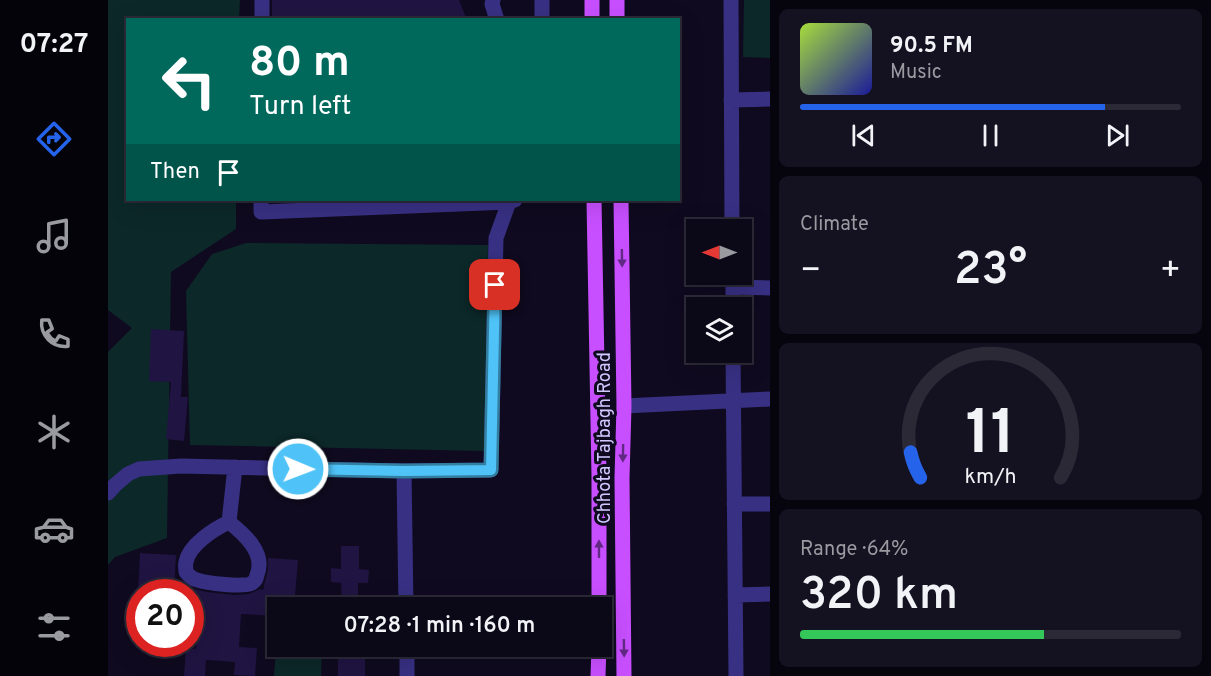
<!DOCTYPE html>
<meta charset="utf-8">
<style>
body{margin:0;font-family:Overpass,sans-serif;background:#141120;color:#f1f3f6;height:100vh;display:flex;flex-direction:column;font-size:22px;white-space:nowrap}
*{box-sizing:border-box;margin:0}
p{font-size:20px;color:#9a9aa1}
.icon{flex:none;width:33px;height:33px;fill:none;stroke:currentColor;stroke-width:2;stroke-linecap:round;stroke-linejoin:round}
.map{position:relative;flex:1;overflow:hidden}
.panel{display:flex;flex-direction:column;gap:9px;padding:9px;background:#06040d;width:441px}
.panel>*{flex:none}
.guide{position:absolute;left:18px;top:18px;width:554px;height:183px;border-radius:0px;box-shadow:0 6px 24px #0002,0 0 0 2px #2b2936;background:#00695c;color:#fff;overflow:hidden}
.needle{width:39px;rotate:270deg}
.tools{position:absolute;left:578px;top:219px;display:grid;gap:12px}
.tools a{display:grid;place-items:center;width:66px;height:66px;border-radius:0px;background:#0b0817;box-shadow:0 6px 24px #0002,0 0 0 2px #2b2936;font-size:30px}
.speed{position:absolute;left:18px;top:579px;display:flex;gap:12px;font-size:30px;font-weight:700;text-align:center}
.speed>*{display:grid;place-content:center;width:78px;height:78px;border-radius:50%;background:#0b0817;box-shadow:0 6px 24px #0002,0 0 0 2px #2b2936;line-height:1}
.speed .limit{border:9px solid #d22;background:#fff;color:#111}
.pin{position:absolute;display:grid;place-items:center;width:51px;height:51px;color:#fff;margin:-26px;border-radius:12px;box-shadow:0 3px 9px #0006}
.me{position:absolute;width:66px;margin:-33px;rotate:91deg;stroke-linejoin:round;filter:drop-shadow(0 0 4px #0008)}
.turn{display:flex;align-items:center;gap:21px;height:126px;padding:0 24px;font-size:27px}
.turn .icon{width:78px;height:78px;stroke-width:2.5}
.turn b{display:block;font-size:42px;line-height:51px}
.then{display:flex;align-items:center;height:57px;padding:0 24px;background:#0003;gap:12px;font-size:22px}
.big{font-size:45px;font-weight:600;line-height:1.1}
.panel .tile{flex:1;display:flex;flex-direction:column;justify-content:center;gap:9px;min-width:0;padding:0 21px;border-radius:9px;background:#141120}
.panel .dial{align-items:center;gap:0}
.dial svg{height:156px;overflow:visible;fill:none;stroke:#2b2936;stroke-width:7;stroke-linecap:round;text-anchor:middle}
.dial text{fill:#f1f3f6;stroke:none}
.song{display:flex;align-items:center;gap:18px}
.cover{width:72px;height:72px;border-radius:9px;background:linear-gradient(135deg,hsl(80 70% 55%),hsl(240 70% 35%))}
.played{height:6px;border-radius:3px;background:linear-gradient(90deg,#2563eb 80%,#2b2936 80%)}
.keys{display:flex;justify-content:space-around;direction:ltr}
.heat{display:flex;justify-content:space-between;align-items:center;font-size:33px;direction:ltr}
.charge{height:9px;border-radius:4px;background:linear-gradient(90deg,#34c759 64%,#2b2936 0)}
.trip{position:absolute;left:159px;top:597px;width:345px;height:60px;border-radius:0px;background:#0b0817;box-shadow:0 6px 24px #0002,0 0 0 2px #2b2936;font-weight:600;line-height:60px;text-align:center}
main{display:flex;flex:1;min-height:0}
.dock{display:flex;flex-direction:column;width:108px;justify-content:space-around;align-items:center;background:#040309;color:#9a9aa1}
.dock .icon{width:42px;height:42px}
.dock .selected{color:#2563eb}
.dock b{font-size:27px;color:#f1f3f6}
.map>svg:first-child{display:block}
</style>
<main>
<nav class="dock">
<b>07:27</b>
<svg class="icon selected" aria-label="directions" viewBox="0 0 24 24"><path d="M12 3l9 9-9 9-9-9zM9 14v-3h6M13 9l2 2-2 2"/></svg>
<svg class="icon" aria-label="music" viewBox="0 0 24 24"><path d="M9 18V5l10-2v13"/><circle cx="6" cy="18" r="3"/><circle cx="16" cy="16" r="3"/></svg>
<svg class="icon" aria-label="phone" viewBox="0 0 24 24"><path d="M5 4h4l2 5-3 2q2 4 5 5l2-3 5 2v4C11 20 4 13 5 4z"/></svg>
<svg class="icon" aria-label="climate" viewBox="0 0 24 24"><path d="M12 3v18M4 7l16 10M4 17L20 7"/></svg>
<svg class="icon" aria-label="car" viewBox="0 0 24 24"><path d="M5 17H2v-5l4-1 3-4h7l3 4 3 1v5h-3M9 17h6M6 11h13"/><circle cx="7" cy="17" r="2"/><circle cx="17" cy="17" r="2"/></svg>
<svg class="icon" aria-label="filters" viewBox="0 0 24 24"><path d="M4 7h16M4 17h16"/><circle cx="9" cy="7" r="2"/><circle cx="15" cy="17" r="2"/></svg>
</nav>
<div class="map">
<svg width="662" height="676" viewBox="0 0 662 676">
<rect width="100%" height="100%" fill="#0f0a1f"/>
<path fill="#0c2829" d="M0 0H132L131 19 20 20V200H128V229L63 272 59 538 7 557 0 565V352L24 328 0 310Z
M636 0H662V58L635 57Z
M138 243 380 245 377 451 82 445 78 291 104 254Z
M169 640 170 646 214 647 213 676H166Z"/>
<path fill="#201442" d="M164 0H351L359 20H256L255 18 164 20Z
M43 329 76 331 73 397H80L76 441 58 439 63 382 41 381Z
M233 546H251V569L261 570 260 583H250V607L234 606 233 583 223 582V568L233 569Z
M32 553 68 555 66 592H30Z
M160 558 190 560 186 608H170V616L133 614 131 647 149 648 147 676 126 675 127 662 98 660 97 676H76L78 648 88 649 90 617H82V588L99 592 126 595 141 594 152 589 155 590 160 569Z
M230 646H257V676H230Z"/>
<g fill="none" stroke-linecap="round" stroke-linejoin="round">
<path stroke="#383083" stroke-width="15" d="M385 0 384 4 389 20
M434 0V20
M623 0 624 230
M154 20V0
M623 100 662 99
M153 200V212L401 202 407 200
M625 274V308
M625 287 662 288
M625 352 628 676
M516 406 662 399
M296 471 298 608
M0 493 7 485 20 474 31 469 73 466 296 471 383 470 388 238 401 202
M626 504H662
M121 522C136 534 158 553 149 575 148 579 148 580 144 583 137 588 98 583 89 580 84 579 81 576 78 572 78 569 77 566 78 562 81 545 106 529 121 522L127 467
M627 595 662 594
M299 646V676"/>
<path stroke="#c84fff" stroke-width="15" d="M509 0V20
M484 20V0
M486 200 491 476V608
M513 200 516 406 514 478 516 676
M490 676 491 646"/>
</g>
<defs><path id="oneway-solid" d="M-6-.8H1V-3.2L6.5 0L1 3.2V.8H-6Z" transform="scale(1.5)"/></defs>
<g fill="#622984">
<use href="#oneway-solid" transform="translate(514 258) rotate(89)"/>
<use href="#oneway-solid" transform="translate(515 453) rotate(91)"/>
<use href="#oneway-solid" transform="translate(491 549) rotate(-90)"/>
<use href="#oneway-solid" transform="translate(516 648) rotate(89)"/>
</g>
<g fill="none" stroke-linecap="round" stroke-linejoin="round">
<defs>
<path id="route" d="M190 469 296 471 383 470 387 285"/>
</defs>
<use href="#route" stroke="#337fa1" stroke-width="15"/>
<use href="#route" stroke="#4fc3f7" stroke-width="10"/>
</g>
<g text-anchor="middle" stroke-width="6" stroke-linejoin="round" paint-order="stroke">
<g font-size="18" fill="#d1c8ff" stroke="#0f0a1f">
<text transform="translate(496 438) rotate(-90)" y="6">Chhota Tajbagh Road</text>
</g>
</g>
</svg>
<div class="tools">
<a><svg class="needle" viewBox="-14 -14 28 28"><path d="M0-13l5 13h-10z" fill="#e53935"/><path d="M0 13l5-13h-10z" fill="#9a9aa1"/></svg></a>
<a><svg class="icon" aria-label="layers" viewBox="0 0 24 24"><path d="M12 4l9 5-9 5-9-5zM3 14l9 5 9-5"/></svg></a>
</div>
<div class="speed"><div class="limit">20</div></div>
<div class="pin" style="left:387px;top:285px;background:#d93025"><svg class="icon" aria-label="arrive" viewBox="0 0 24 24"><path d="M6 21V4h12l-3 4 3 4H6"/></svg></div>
<svg class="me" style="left:190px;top:469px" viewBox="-20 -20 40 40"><circle r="17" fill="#4fc3f7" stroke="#fff" stroke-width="3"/><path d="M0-11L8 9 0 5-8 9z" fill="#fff"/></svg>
<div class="trip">07:28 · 1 min · 160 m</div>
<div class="guide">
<div class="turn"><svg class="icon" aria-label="left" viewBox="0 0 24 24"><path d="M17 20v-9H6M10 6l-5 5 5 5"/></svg><div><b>80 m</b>Turn left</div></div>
<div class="then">Then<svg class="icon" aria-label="arrive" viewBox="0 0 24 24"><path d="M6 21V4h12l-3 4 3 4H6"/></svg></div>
</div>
</div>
<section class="panel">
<div class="tile">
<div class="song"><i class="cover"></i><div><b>90.5 FM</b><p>Music</p></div></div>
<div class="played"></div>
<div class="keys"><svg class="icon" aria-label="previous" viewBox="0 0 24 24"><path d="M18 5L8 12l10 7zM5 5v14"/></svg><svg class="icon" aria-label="pause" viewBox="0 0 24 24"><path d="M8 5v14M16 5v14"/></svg><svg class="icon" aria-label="next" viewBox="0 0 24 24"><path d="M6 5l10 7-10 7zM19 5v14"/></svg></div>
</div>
<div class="tile"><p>Climate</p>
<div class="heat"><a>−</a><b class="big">23°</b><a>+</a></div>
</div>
<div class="tile dial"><svg viewBox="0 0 100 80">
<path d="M14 69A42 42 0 1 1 86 69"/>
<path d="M14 69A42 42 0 0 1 9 56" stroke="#2563eb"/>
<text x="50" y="56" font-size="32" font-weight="700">11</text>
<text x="50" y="72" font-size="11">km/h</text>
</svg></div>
<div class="tile"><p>Range · 64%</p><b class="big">320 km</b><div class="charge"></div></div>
</section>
</main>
